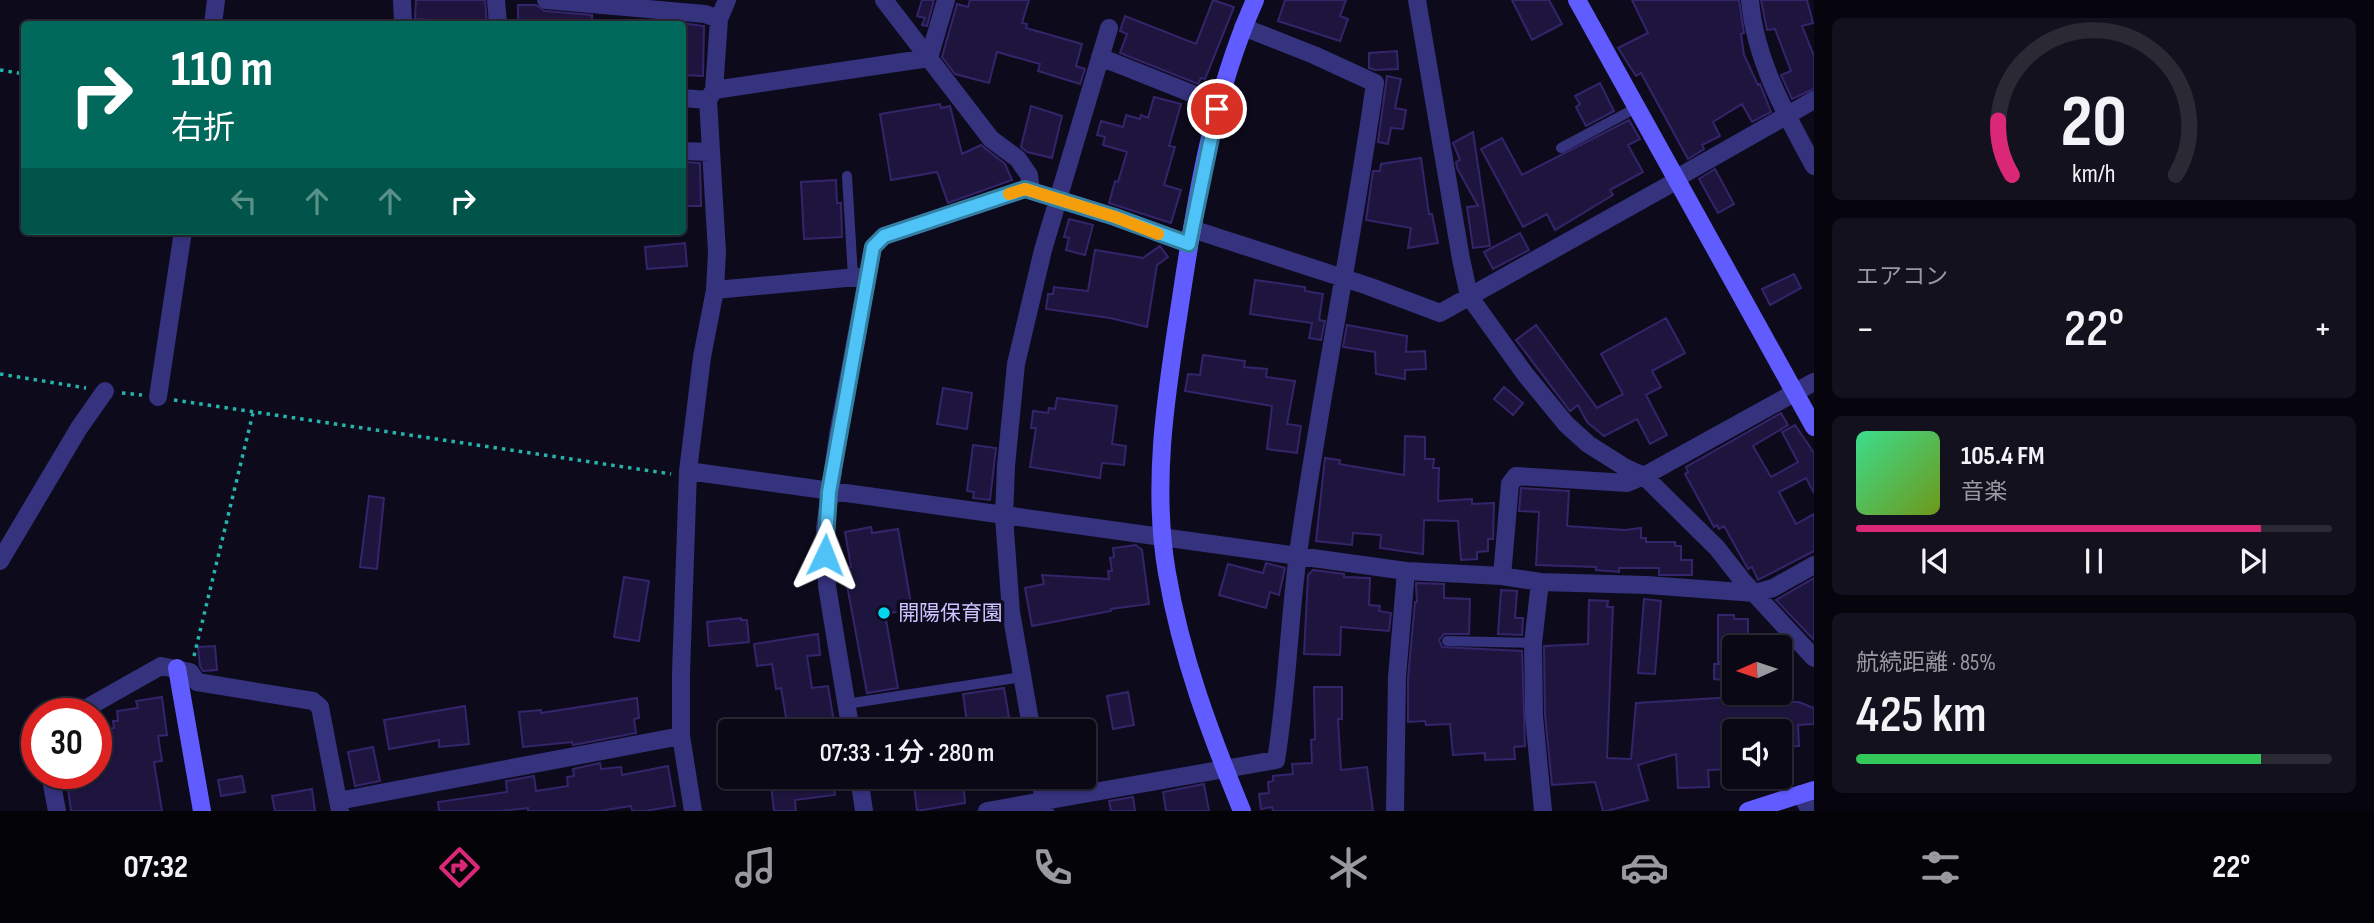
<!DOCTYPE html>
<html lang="ja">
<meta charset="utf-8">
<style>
body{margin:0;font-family:"Sofia Sans Condensed","Noto Sans JP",sans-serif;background:#13111e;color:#f1f3f6;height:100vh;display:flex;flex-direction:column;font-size:26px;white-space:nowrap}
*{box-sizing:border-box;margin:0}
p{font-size:23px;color:#999aa0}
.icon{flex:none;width:38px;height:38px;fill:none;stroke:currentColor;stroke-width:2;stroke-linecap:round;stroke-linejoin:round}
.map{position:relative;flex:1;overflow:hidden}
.panel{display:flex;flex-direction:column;gap:18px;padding:18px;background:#06040c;width:560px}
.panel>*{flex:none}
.top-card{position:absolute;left:21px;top:21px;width:665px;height:214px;border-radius:7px;box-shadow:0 2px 5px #0004,0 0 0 2px #2a2934;background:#00695c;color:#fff;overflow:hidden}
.needle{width:46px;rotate:267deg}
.controls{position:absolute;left:1722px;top:635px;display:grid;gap:14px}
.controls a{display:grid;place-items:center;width:70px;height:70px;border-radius:7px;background:#0a0815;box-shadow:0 2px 5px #0004,0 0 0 2px #2a2934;font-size:35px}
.speed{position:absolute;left:21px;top:698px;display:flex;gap:14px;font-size:35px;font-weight:700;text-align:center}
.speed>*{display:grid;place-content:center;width:91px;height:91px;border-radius:50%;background:#0a0815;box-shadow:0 2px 5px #0004,0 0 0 2px #2a2934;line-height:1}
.speed .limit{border:10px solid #d22;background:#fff;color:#111}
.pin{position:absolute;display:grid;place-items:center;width:60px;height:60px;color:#fff;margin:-30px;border:4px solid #fff;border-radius:50%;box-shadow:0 2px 7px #0007}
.me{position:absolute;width:77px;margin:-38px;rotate:2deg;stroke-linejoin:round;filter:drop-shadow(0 0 5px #0008)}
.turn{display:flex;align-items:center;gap:24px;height:147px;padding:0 35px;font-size:32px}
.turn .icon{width:91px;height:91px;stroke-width:2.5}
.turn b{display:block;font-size:49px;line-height:60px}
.lanes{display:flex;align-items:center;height:66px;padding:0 35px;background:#0003;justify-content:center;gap:35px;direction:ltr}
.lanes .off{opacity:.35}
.big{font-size:52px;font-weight:600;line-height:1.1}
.panel .widget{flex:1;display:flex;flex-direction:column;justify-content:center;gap:10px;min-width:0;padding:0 24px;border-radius:10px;background:#13111e}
.panel .dial{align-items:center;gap:0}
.dial svg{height:182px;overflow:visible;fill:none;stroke:#2a2934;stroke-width:7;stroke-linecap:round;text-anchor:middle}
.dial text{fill:#f1f3f6;stroke:none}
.song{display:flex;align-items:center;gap:21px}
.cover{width:84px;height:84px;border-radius:10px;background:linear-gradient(135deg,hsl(150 70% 55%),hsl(80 70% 35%))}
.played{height:7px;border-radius:4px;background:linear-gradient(90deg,#db2777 85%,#2a2934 85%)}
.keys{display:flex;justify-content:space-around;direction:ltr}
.heat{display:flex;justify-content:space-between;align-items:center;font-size:38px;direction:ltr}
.charge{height:10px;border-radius:5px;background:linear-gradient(90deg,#34c759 85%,#2a2934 0)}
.trip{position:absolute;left:718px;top:719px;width:378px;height:70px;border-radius:7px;background:#0a0815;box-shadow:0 2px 5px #0004,0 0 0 2px #2a2934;font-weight:600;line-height:70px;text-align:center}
.menu{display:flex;height:112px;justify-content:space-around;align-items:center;background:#040308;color:#999aa0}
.menu .icon{width:49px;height:49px}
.menu .selected{color:#db2777}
.menu b{font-size:32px;color:#f1f3f6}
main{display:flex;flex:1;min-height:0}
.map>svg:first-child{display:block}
</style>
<main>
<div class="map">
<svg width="1814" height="811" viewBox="0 0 1814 811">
<rect width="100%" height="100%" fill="#0d0a1c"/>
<path fill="#1d153e" stroke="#34256b" stroke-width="2" d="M416 0H485L487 24 415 19Z
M922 0H934L927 26 922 25 925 18 917 16Z
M970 0H1029L1022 23 1027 24 1026 28 1082 44 1076 66 1085 69 1080 84 1038 71 1040 64 997 52 989 83 955 74 942 57 957 4 968 7Z
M1213 0 1234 7 1205 79 1201 78 1198 84 1120 53 1127 34 1120 31 1125 16 1196 44Z
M1285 0H1346L1340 16 1348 19 1340 41 1278 21Z
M1512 0H1549L1562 24 1532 40Z
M1632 0H1739L1744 33 1741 34 1744 55 1758 85 1760 84 1771 112 1752 122 1742 104 1713 122 1720 136 1702 145 1704 149 1688 159 1641 73 1636 76 1618 48 1648 33Z
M1761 0H1807L1813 23 1802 26 1814 56V89L1792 99 1781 75 1791 71 1775 29 1767 30Z
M518 5H536L545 11 592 15V24H518Z
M682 23 704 26 703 76 682 75Z
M1397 51 1398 69 1375 70 1369 68V53Z
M1387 76 1401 79 1395 108 1406 110 1403 129 1391 128 1388 144 1378 142Z
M1600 83 1614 111 1586 126 1576 107 1580 104 1575 96Z
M1154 97 1181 104 1169 146 1175 147 1164 185 1181 190 1171 223 1109 203 1115 181 1118 182 1127 152 1103 145 1105 137 1097 135 1101 121 1123 127 1126 115 1140 119 1141 115 1148 118Z
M940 104 941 108 950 106 962 154 981 145 1005 164 1012 180 948 203 937 172 891 180 880 114Z
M1031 106 1062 116 1052 158 1027 152 1021 147Z
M1629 120 1640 139 1628 145 1643 172 1610 190 1613 195 1555 230 1547 214 1523 227 1481 149 1502 138 1522 175Z
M1473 132 1490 246 1473 248 1467 207 1478 206 1457 168 1456 162 1460 160 1453 143Z
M1421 158 1429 214H1432L1438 243 1408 248 1411 228 1366 220 1373 171H1380L1381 164Z
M682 162 700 163 701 206H682Z
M1715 169 1734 204 1718 213 1699 179Z
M836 180 837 203H841L842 237 804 239 801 182Z
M1069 219 1093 225 1085 255 1066 250 1069 238 1064 237Z
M1520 233 1529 250 1493 269 1484 252Z
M685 243 687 266 647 269 645 247Z
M1160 246 1168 257 1157 265 1147 327 1110 318 1046 309 1048 294H1053L1054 287 1088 291 1095 250 1143 258Z
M1794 274 1801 288 1770 305 1762 289Z
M1255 280 1305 287V291L1323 294 1319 320 1325 321 1321 340 1309 338 1312 323 1250 314Z
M1666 318 1685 353 1652 371 1661 387 1646 395 1667 435 1650 444 1637 419 1604 436 1587 422 1578 405 1570 411 1516 340 1536 325 1597 408 1623 394 1601 354Z
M1347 325 1407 336 1406 352 1425 351 1426 369 1405 370V379L1376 374 1375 352 1343 347Z
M1203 355 1245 361 1244 367 1267 369 1266 377 1295 381 1287 424 1301 426 1297 453 1267 449 1272 406 1185 391 1188 374 1200 375Z
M1504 387 1523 403 1513 415 1494 399Z
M943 388 972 393 967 429 937 424Z
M1057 398 1117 406 1112 444 1126 446 1124 465 1102 463 1100 478 1030 467 1036 428H1031L1033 411 1048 413 1049 408 1055 409Z
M1781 413 1788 425 1753 446 1771 477 1798 462 1782 432 1795 425 1814 453V493L1806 478 1779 492 1796 524 1814 514V551L1758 580 1752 567 1748 569 1724 526 1719 529 1717 525 1714 527 1685 474 1688 472 1686 467Z
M1405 436 1425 437V459H1434L1433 468H1439L1438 501 1472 499V504L1494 503 1493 539H1488V551L1477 552V559L1461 560 1458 521 1424 520 1423 554 1380 548 1381 535 1353 533 1352 545 1316 541 1325 458 1340 460 1339 464 1404 475Z
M973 445 996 448 990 500 973 498 974 492 967 491Z
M1521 488 1569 491 1567 526 1625 530 1641 528V538H1646V542H1675V546H1681V560H1692V575H1659V568H1619V572L1596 570V567L1536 565 1539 512 1519 511Z
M369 496 384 498 377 569 360 567Z
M871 527 872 533 898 529 912 609 885 614 898 688 867 693 844 569 851 567 845 532Z
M1136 545 1142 550 1149 604 1111 609V611L1032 626 1025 588 1044 584 1042 575 1109 579 1108 571H1112L1110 558 1114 557 1113 548Z
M1266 563 1285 568 1279 595 1270 592 1266 608 1219 595 1228 564 1263 573Z
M1313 570 1344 574V577L1370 578 1369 605 1380 606 1379 611 1391 613 1389 631 1341 627 1340 655 1304 654 1308 575Z
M624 577 649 581 639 641 614 637Z
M1814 578V640L1776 600Z
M1416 583 1444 584V598L1470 599 1469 634H1444L1439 640 1442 647 1522 651 1525 746 1514 747 1515 759 1485 760V753L1453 755 1450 724 1426 725 1425 721 1408 722V678L1415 602H1417Z
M1501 590 1517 591 1515 618H1523L1522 635 1498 634Z
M1644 599 1661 601 1655 674 1638 673Z
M1589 600 1608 601 1607 607H1613L1607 758 1631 759 1636 703 1751 696V693H1785L1787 702H1799L1814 708V724L1798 725 1799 746 1780 747V732H1731L1733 769 1708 770 1709 787 1678 788 1676 754 1638 765 1648 800 1607 811H1603L1595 782 1552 785 1545 715 1544 646 1588 644Z
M1718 615H1734V619H1748V648H1734V662H1718Z
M741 618V620H747L749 642 709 646 707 622Z
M818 634 820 655 807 656 812 688 828 686 834 722 788 729 781 688 776 689 772 664 757 666 754 644Z
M215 646 217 670 203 671 200 666 198 647Z
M1714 664H1732L1733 681 1714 679Z
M1314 687H1342V719H1338L1341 770 1367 767 1373 811H1273L1272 807 1261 809 1259 794 1269 793 1268 782 1273 781V776L1293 774 1292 764 1312 763 1311 740 1315 739Z
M1004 688 1009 717 967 723 963 694Z
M1128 692 1134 725 1113 729 1107 696Z
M162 697 167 735 158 736 162 761 154 762 162 811H71L66 774H96V751L112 748 109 729 114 728 113 721H118L117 711 138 708 136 701Z
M637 698 639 718 634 719 636 733 573 745 572 742 523 747 519 712 541 710V713Z
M465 706 469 744 439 747V740L389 749 384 720Z
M373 747 380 781 355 786 348 752Z
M600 763 601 769 621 767 622 775 668 766 675 806 645 811H632L631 806 599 811H528V808L500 811H439L438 802 507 792 506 781 534 776 536 791 568 786 567 777 574 776 573 769Z
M242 776 245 792 221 796 218 780Z
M770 777H833L835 795 795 800 796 811H774Z
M913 777H963L965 803 917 811Z
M1204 784 1209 811H1166L1163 792Z
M312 789 315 811H275L272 796Z
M1133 797 1135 811H1111L1109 801Z"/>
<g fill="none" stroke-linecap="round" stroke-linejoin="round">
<path stroke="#25b3ab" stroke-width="3.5" stroke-dasharray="3.5 5" stroke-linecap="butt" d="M0 70 24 74
M0 374 86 388
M122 393 142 395
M174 400 671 474
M194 656 253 413"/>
<path stroke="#35327e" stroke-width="10" d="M1561 148 1636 108
M847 176 853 277
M1447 641 1533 643
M846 704 1022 677"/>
<path stroke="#35327e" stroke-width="18" d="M402 0 403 24
M496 0 498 24
M546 0 705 14 719 19
M884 0 991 139 1018 159 1029 175 1031 191
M1417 0 1461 259 1469 296 1525 374 1566 424 1588 444 1626 468 1644 476 1717 548 1742 580 1814 658
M1750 0C1755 60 1786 115 1814 166
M213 24 216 0
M1100 57 1218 104
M929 58 946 0
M714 90 929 58
M682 98 708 100
M682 151 710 152
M1675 179 1814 100
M1192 229 1368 286 1440 313 1676 181
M715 290 868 276
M158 397 183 231
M688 471 1406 571 1502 576 1540 582 1647 585 1755 593 1773 588 1814 565
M0 561 79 428 105 391
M1502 576 1510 484 1516 476 1627 483 1644 476 1814 382
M1540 582 1533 643 1534 716 1543 811
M76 714 161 666 190 672 197 682 313 701 320 707 340 811
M851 732 827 586 825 528 838 435 873 247 884 236 1025 189 1115 217 1189 244
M1032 732 1011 612 1004 517 1006 466 1016 364 1043 250 1109 28
M50 774 57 811
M859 777 864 811
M1040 777 1045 811
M1801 794 1810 811
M338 801 681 736
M693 811 681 736V673L688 471 702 357 715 290 717 252 708 100 714 90 719 19 727 0
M987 811 1276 760C1287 692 1289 623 1298 554 1320 396 1353 240 1375 83L1314 55 1243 27
M1395 811 1397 677 1406 571"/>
<path stroke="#615cff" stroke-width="18" d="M1577 0 1814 427
M177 668 202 811
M1242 811C1210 733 1181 656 1167 573 1151 482 1167 389 1181 298 1196 198 1213 94 1255 0
M1748 811 1814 790"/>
</g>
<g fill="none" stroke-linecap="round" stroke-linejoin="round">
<defs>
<path id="route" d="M825 555 829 492 873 247 884 236 1025 189 1115 217 1189 244 1217 109"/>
</defs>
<use href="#route" stroke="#337fa1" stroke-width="18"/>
<use href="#route" stroke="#4fc3f7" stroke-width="12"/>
<path stroke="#f59e0b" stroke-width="12" d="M1009 194 1025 189 1115 217 1158 234"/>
</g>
<circle fill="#00d6f0" stroke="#0d0a1c" stroke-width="2.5" cx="884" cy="613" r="7"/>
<g text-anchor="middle" stroke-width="7" stroke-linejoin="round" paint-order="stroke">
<g font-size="21" fill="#ccc5ff" stroke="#0d0a1c" text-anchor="start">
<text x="898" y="620">開陽保育園</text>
</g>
</g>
</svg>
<div class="controls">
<a><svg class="needle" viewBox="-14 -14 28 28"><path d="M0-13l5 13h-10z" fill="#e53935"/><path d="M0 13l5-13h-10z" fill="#999aa0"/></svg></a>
<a><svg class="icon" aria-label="sound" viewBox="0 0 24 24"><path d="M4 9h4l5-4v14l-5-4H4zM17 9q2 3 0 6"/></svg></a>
</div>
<div class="speed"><div class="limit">30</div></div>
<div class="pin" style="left:1217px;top:109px;background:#d93025"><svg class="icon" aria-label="arrive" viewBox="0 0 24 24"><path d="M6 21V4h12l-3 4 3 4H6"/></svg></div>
<svg class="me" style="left:825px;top:555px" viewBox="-20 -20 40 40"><path d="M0-17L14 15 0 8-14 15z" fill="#4fc3f7" stroke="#fff" stroke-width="4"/></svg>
<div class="trip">07:33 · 1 分 · 280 m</div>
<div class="top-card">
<div class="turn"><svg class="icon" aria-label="right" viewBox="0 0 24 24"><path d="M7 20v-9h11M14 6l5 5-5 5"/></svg><div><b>110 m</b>右折</div></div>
<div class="lanes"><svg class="icon off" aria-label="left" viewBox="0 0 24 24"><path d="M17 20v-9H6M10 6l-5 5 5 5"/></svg><svg class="icon off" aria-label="ahead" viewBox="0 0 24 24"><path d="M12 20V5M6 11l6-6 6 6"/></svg><svg class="icon off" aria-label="ahead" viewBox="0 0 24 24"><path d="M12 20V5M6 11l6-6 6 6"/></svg><svg class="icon" aria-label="right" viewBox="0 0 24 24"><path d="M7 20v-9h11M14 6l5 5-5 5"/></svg></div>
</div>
</div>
<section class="panel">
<div class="widget dial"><svg viewBox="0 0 100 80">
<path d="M14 69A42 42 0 1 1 86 69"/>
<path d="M14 69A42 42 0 0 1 8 45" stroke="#db2777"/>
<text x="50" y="56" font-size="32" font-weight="700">20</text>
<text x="50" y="72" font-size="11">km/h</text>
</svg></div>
<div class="widget"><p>エアコン</p>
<div class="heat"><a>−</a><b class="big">22°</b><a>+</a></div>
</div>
<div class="widget">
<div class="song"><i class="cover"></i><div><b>105.4 FM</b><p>音楽</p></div></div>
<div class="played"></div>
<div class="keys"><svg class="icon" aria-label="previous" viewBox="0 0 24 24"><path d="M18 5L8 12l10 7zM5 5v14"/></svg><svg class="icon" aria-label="pause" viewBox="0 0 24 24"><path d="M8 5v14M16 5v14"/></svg><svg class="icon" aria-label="next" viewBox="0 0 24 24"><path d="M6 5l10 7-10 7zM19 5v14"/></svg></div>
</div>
<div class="widget"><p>航続距離 · 85%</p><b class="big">425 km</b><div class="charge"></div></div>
</section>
</main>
<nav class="menu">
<b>07:32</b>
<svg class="icon selected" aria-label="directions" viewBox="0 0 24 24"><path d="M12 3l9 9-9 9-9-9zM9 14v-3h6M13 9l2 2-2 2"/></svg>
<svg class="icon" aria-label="music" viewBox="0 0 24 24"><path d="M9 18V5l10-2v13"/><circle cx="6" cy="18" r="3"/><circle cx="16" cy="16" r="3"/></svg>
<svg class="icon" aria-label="phone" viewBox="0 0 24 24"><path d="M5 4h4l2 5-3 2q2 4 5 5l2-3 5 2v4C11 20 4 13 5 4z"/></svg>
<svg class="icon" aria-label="climate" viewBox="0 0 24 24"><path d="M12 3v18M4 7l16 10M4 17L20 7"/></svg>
<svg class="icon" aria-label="car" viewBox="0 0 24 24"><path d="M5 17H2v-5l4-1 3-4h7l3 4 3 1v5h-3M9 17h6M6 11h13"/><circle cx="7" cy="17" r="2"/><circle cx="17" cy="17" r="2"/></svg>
<svg class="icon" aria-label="filters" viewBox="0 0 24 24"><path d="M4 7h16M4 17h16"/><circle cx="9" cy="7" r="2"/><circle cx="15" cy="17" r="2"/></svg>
<b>22°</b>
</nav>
